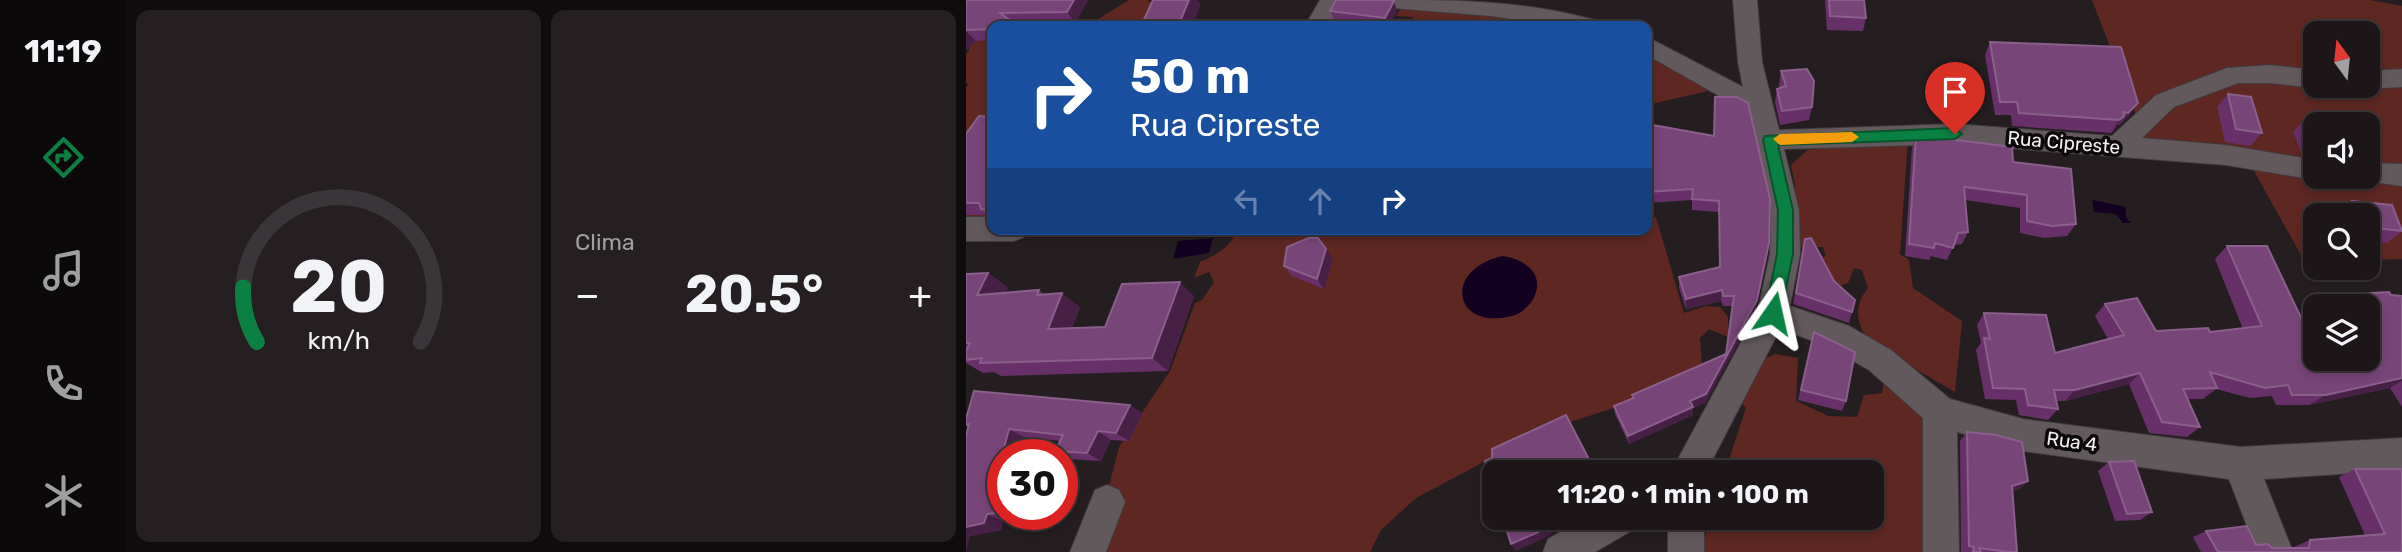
<!DOCTYPE html>
<html lang="pt">
<meta charset="utf-8">
<style>
body{margin:0;font-family:Rubik,sans-serif;background:#251f22;color:#f1f3f6;height:100vh;display:flex;flex-direction:column;font-size:26px;white-space:nowrap}
*{box-sizing:border-box;margin:0}
p{font-size:23px;color:#a09fa2}
.icon{flex:none;width:38px;height:38px;fill:none;stroke:currentColor;stroke-width:2;stroke-linecap:round;stroke-linejoin:round}
.map{position:relative;flex:1;overflow:hidden}
.side{display:flex;flex-direction:column;gap:10px;padding:10px;background:#0f0c0e;width:840px}
.side>*{flex:none}
.guide{position:absolute;left:21px;top:21px;width:665px;height:214px;border-radius:14px;box-shadow:0 4px 10px #0003,0 0 0 2px #3a3538;background:#1a4fa0;color:#fff;overflow:hidden}
.needle{width:46px;rotate:345deg}
.fabs{position:absolute;left:1337px;top:21px;display:grid;gap:14px}
.fabs a{display:grid;place-items:center;width:77px;height:77px;border-radius:14px;background:#1c1619;box-shadow:0 4px 10px #0003,0 0 0 2px #3a3538;font-size:35px}
.speed{position:absolute;left:21px;top:439px;display:flex;gap:14px;font-size:35px;font-weight:700;text-align:center}
.speed>*{display:grid;place-content:center;width:91px;height:91px;border-radius:50%;background:#1c1619;box-shadow:0 4px 10px #0003,0 0 0 2px #3a3538;line-height:1}
.speed .limit{border:10px solid #d22;background:#fff;color:#111}
.pin{position:absolute;display:grid;place-items:center;width:60px;height:60px;color:#fff;margin:-72px -30px;border-radius:50% 50% 50% 0;rotate:-45deg;box-shadow:0 0 7px #0007}
.pin .icon{rotate:45deg}
.me{position:absolute;width:77px;margin:-38px;rotate:11deg;stroke-linejoin:round;filter:drop-shadow(0 0 5px #0008)}
.turn{display:flex;align-items:center;gap:24px;height:147px;padding:0 28px;font-size:32px}
.turn .icon{width:91px;height:91px;stroke-width:2.5}
.turn b{display:block;font-size:49px;line-height:60px}
.lanes{display:flex;align-items:center;height:66px;padding:0 28px;background:#0003;justify-content:center;gap:35px;direction:ltr}
.lanes .off{opacity:.35}
.big{font-size:52px;font-weight:700;line-height:1.1}
.side .tile{flex:1;display:flex;flex-direction:column;justify-content:center;gap:10px;min-width:0;padding:0 24px;border-radius:14px;background:#251f22}
.side .dial{align-items:center;gap:0}
.dial svg{height:182px;overflow:visible;fill:none;stroke:#3a3538;stroke-width:7;stroke-linecap:round;text-anchor:middle}
.dial text{fill:#f1f3f6;stroke:none}
.heat{display:flex;justify-content:space-between;align-items:center;font-size:38px;direction:ltr}
.side .tiles{flex:1;display:grid;gap:10px;grid-template-columns:repeat(2,1fr)}
.trip{position:absolute;left:516px;top:460px;width:402px;height:70px;border-radius:14px;background:#1c1619;box-shadow:0 4px 10px #0003,0 0 0 2px #3a3538;font-weight:700;line-height:70px;text-align:center}
main{display:flex;flex:1;min-height:0}
.menu{display:flex;flex-direction:column;width:126px;justify-content:space-around;align-items:center;background:#0b090a;color:#a09fa2}
.menu .icon{width:49px;height:49px}
.menu .current{color:#0b8043}
.menu b{font-size:32px;color:#f1f3f6}
.map>svg:first-child{display:block}
</style>
<main>
<nav class="menu">
<b>11:19</b>
<svg class="icon current" aria-label="directions" viewBox="0 0 24 24"><path d="M12 3l9 9-9 9-9-9zM9 14v-3h6M13 9l2 2-2 2"/></svg>
<svg class="icon" aria-label="music" viewBox="0 0 24 24"><path d="M9 18V5l10-2v13"/><circle cx="6" cy="18" r="3"/><circle cx="16" cy="16" r="3"/></svg>
<svg class="icon" aria-label="phone" viewBox="0 0 24 24"><path d="M5 4h4l2 5-3 2q2 4 5 5l2-3 5 2v4C11 20 4 13 5 4z"/></svg>
<svg class="icon" aria-label="climate" viewBox="0 0 24 24"><path d="M12 3v18M4 7l16 10M4 17L20 7"/></svg>
</nav>
<section class="side">
<div class="tiles">
<div class="tile dial"><svg viewBox="0 0 100 80">
<path d="M14 69A42 42 0 1 1 86 69"/>
<path d="M14 69A42 42 0 0 1 8 45" stroke="#0b8043"/>
<text x="50" y="56" font-size="32" font-weight="700">20</text>
<text x="50" y="72" font-size="11">km/h</text>
</svg></div>
<div class="tile"><p>Clima</p>
<div class="heat"><a>−</a><b class="big">20.5°</b><a>+</a></div>
</div>
</div>
</section>
<div class="map">
<svg width="1436" height="552" viewBox="0 0 1436 552">
<rect width="100%" height="100%" fill="#251e21"/>
<path fill="#5e2722" fill-rule="evenodd" d="M163 0H181L198 10 188 26H121Z
M1126 0H1404L1436 6V259L1402 260V215H1349V262H1339L1284 164 1183 149ZM1349 33H1402V86H1349ZM1349 124H1402V177H1349Z
M438 4 600 22 613 26H445L447 17 430 16Z
M61 5 49 26H26V225L0 220V87L3 84 0 83V54L3 51 0 35Z
M681 52 742 91 681 105Z
M942 138 934 254 943 260 947 288 996 321 989 392 927 356 904 349C894 324 884 311 902 288L896 270 888 268 882 283 866 288 852 258 860 256 857 247 834 248 827 207 829 185 825 165 847 145Z
M681 216 690 217 718 313 740 306 754 307 762 317V337L743 329 734 338 736 366 685 396 576 431 450 498 415 530 404 552H126L153 447 204 371 229 303 236 300 248 282 243 272 228 278 234 262C250 255 266 247 271 229H681Z
M809 354 832 358 830 401 862 416 891 417 898 395 916 393 918 380 959 406 964 552H735L744 518H906V472H759L780 408 768 395 789 364Z"/>
<path fill="#130121" d="M1126 200 1160 207V217L1165 223H1157L1150 214 1128 212Z
M247 238 243 253 207 259 212 241Z
M537 256C557 259 578 272 569 295 565 305 556 313 546 316 487 331 476 269 537 256Z"/>
<g fill="none" stroke-linecap="round" stroke-linejoin="round">
<defs>
<path id="street" d="M354 0H378L363 26H339Z
M414 0C486 0 551 0 621 18L629 20 633 26H591L525 16 426 8 418 5Z
M767 0H791L796 62 813 130 989 124 1146 136 1190 95 1261 68 1304 65 1349 70V86H1356L1349 88 1304 83H1272L1208 107 1176 138 1260 145 1349 160V177H1359L1349 180 1260 165 989 144 818 149 833 210 834 254 824 306 883 326 925 350 984 399 1057 419 1275 447 1436 438V470L1298 479 1327 552H1291L1263 479 1057 451 991 432 993 552H957V418L903 370 861 346 814 329 740 472H705L792 311 804 254 805 210 783 113 681 55V37L777 87 772 62Z
M1436 69V87L1402 89 1393 86H1402V71Z
M1402 163 1436 164V186L1392 180 1390 177H1402Z
M0 217H26V229H62L58 237 48 241H0Z
M141 485 153 490 159 502 140 552H104L129 490Z
M618 518H670L665 531 629 552H577L582 539Z
M702 518H738V552H702Z"/>
</defs>
<use href="#street" stroke="#403b3e" stroke-width="2"/>
<use href="#street" fill="#62595d" fill-rule="evenodd"/>
</g>
<path fill="#683069" d="M0 0H122L109 23 48 24 26 26V40L10 41 0 50Z
M859 0H898L900 18 897 31 861 30Z
M364 11H431L423 26H411L369 21Z
M1024 42 1155 47 1163 116 1153 125H1152L1145 133 1046 126 1045 115H1029L1019 55Z
M815 71 846 107 843 120 814 125 809 102 811 89 814 88 813 85Z
M1262 94 1296 133 1284 146 1259 142 1251 107Z
M26 117V219L21 215H0V134Z
M1339 118 1349 124V157L1336 155 1327 132Z
M681 124 803 243 790 310 739 403 727 408V415L663 444 649 414 648 406 667 398 666 395 760 354 766 306H757L755 301 720 309 713 288V277L753 268V212L726 210V200L681 203Z
M950 135 1047 162 1110 224 1101 236 1078 238 1054 233V208L999 200 1002 232 996 244 988 245 981 260 965 256 963 260 939 256 946 148Z
M1386 201 1436 229V231L1421 243 1402 241V215H1373L1372 214Z
M1261 246 1349 359H1402V306H1357L1372 295 1436 296V407L1424 388 1343 405H1310L1306 396 1284 398 1250 389 1237 399H1222L1234 427 1221 437 1183 433 1163 384 1099 401H1090L1092 409 1082 420 1053 415 1050 400 1019 399 1010 350 1015 343 1011 325 1018 313 1089 353 1142 339 1129 316 1139 304 1190 331 1244 332 1277 329 1249 259Z
M837 251 868 281 886 312 883 323 827 304Z
M367 259 358 289 326 276 318 266Z
M22 273 42 288 39 292 73 290 78 294 114 307 106 328 139 327 228 296 202 371 35 376 28 372 17 373 0 363V274Z
M848 332 880 401 876 411 832 400Z
M177 413 163 441 145 440 135 461 103 459 89 451 94 441 58 437 37 455V514H82L37 521 35 530 4 536 3 427Z
M1001 432 1062 481 1053 489 1047 491 1051 552H995L994 441Z
M1143 462 1186 512 1174 520 1149 521 1132 471Z
M1389 469H1432L1436 552H1235L1227 537 1240 531 1290 545 1306 548H1328V547L1344 540 1399 535 1373 477Z"/>
<path fill="#472046" d="M108 0H122L109 23 101 12Z
M223 0H231L235 5 226 26H212Z
M428 1 431 11 423 26H422L419 18Z
M0 31 10 41 0 50Z
M1172 103 1163 116 1153 125 1162 113Z
M1158 116 1149 129 1145 133 1153 120Z
M26 204V214L21 210Z
M803 243 790 310 739 403 727 408V415L663 444 662 436 724 401 740 394 791 300Z
M360 249 367 259 358 289 351 279Z
M22 273 42 288 32 309 11 295Z
M214 282 228 296 202 371 186 358Z
M756 290 755 301 720 309V299Z
M96 293 114 307 101 342 82 329Z
M1174 373 1163 384 1099 401 1109 390Z
M1436 378V381L1424 388 1343 405 1360 395Z
M164 405 177 413 163 441 150 433Z
M43 429 58 437 54 455H37V493L27 489Z
M132 431 145 440 135 461 121 453Z
M1062 481 1053 489 1038 494 1046 486Z
M21 514 37 521 35 530 4 536 0 552V527Z
M592 518 595 526 581 537 550 551 545 544Z"/>
<path fill="#774578" stroke="#8b5f8b" stroke-width="2" d="M0 0H108L101 12 34 13 52 26H26V29L0 30Z
M187 0H223L212 26H175Z
M370 0H424L428 1 419 18 364 11Z
M863 0H898L900 18 864 16Z
M1024 42 1155 47 1172 103 1162 113 1157 112 1158 116 1153 120 1053 113 1051 102H1034Z
M841 69 848 81 846 107 816 111 811 89 820 86 815 71Z
M1262 94 1285 97 1296 133 1270 129Z
M749 97H771L782 103 804 199 803 243 791 300 740 394 724 401 727 407 662 436 648 406 668 398 666 395 760 354 768 296H757L756 290 720 299 713 277 754 267 753 201 726 199 727 189 681 192V124L748 136Z
M13 116 26 117V204L21 210 15 209 13 203H0V134Z
M1339 118 1389 123 1390 124H1349V142Z
M950 135 1046 147 1047 162 1105 169 1110 224 1086 226 1061 221V195L998 187 1002 232 992 233 987 248 969 243 968 248 943 244Z
M1386 201 1426 205 1436 231 1402 227V215H1392Z
M343 238H352L360 249 351 279 318 266 321 247Z
M845 238 868 281 889 300 886 312 830 293 839 239Z
M1261 246H1301L1349 347V359H1402V306H1379L1372 295 1423 292 1425 295 1436 296V378L1360 395H1326L1322 385 1299 388 1244 372 1251 388 1217 389 1234 427 1196 422 1174 373 1109 390H1088L1092 409 1062 405 1059 389 1027 388 1018 338 1024 339 1018 313 1080 315 1089 353 1158 335 1139 304 1171 298 1190 331 1242 328 1244 332 1296 326Z
M22 273 11 295 73 290 71 295 96 293 82 329 139 327 156 284 214 282 186 358 14 363 16 358 0 360V351L4 343H0V274Z
M848 332 889 352 880 401 835 390Z
M8 391 164 405 150 433 132 431 121 453 89 451 97 435 43 429 27 489 37 488V512L21 514 18 523 0 527V436L3 424 0 425V419Z
M600 415 628 469 622 472H528V492L519 461 526 458V449Z
M1001 432 1030 435 1056 442 1062 481 1046 486 1051 552H1043L1013 548 1015 552H1007L1008 547 1003 546Z
M1168 461 1186 512 1161 514 1143 462Z
M1389 469H1436V552H1252L1240 531 1281 526 1290 545 1302 544 1306 548H1343L1344 540 1419 534Z
M537 518H591L577 530 545 544Z"/>
<path fill="#0b8043" stroke="#07532c" stroke-width="2" d="M989 128 996 134 989 139 812 145 827 210V254L815 313 813 318H801L799 313 811 254 812 210 797 140 799 136Z"/>
<path fill="#f59e0b" d="M886 132 893 137 886 142 814 145 807 139 814 134Z"/>
<g text-anchor="middle" stroke-width="7" stroke-linejoin="round" paint-order="stroke">
<g font-size="19" fill="#f3eef1" stroke="#0c090a">
<text transform="translate(1098 142) rotate(5)" y="7">Rua Cipreste</text>
<text transform="translate(1106 441) rotate(8)" y="7">Rua 4</text>
</g>
</g>
</svg>
<div class="fabs">
<a><svg class="needle" viewBox="-14 -14 28 28"><path d="M0-13l5 13h-10z" fill="#e53935"/><path d="M0 13l5-13h-10z" fill="#a09fa2"/></svg></a>
<a><svg class="icon" aria-label="sound" viewBox="0 0 24 24"><path d="M4 9h4l5-4v14l-5-4H4zM17 9q2 3 0 6"/></svg></a>
<a><svg class="icon" aria-label="search" viewBox="0 0 24 24"><circle cx="10" cy="10" r="6"/><path d="M15 15l6 6"/></svg></a>
<a><svg class="icon" aria-label="layers" viewBox="0 0 24 24"><path d="M12 4l9 5-9 5-9-5zM3 14l9 5 9-5"/></svg></a>
</div>
<div class="speed"><div class="limit">30</div></div>
<div class="pin" style="left:989px;top:134px;background:#d93025"><svg class="icon" aria-label="arrive" viewBox="0 0 24 24"><path d="M6 21V4h12l-3 4 3 4H6"/></svg></div>
<svg class="me" style="left:807px;top:313px" viewBox="-20 -20 40 40"><path d="M0-17L14 15 0 8-14 15z" fill="#0b8043" stroke="#fff" stroke-width="4"/></svg>
<div class="trip">11:20 · 1 min · 100 m</div>
<div class="guide">
<div class="turn"><svg class="icon" aria-label="right" viewBox="0 0 24 24"><path d="M7 20v-9h11M14 6l5 5-5 5"/></svg><div><b>50 m</b>Rua Cipreste</div></div>
<div class="lanes"><svg class="icon off" aria-label="left" viewBox="0 0 24 24"><path d="M17 20v-9H6M10 6l-5 5 5 5"/></svg><svg class="icon off" aria-label="ahead" viewBox="0 0 24 24"><path d="M12 20V5M6 11l6-6 6 6"/></svg><svg class="icon" aria-label="right" viewBox="0 0 24 24"><path d="M7 20v-9h11M14 6l5 5-5 5"/></svg></div>
</div>
</div>
</main>
